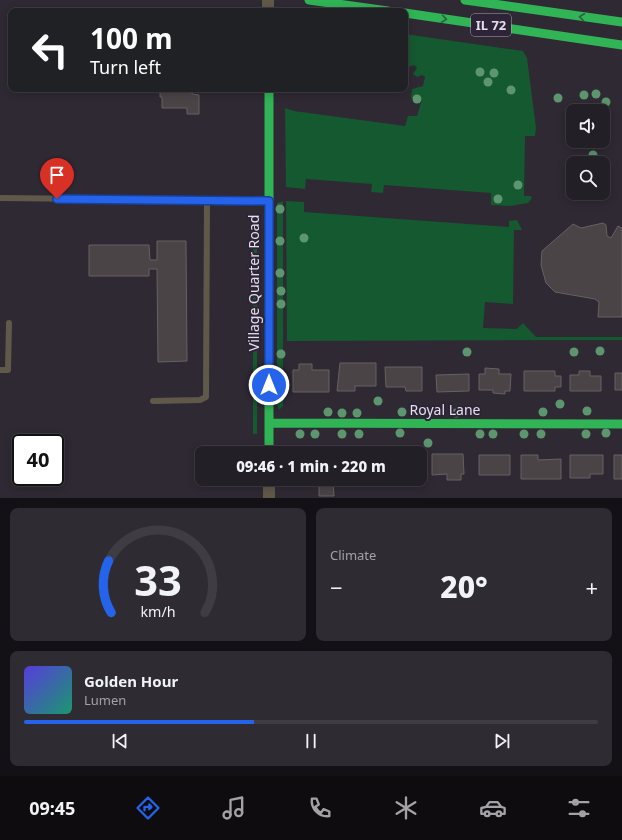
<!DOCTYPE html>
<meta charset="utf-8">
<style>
body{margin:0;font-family:"Noto Sans",sans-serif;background:#2e2c32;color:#f1f3f6;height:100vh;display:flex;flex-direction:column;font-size:15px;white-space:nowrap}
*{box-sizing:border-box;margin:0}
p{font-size:13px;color:#a2a2a7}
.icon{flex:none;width:22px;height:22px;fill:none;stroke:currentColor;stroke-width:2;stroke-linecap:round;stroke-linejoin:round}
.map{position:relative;height:498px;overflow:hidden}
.sheet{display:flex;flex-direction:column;gap:10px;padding:10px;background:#131115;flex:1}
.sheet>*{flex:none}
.guide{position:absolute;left:8px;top:8px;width:400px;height:84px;border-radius:8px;box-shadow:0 2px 10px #0003,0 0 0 1px #3f3d43;background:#202124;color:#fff;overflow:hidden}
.controls{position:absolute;left:566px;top:104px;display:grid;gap:8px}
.controls a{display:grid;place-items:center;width:44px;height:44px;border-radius:8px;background:#221f26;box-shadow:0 2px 10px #0003,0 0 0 1px #3f3d43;font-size:20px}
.speed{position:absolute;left:12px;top:434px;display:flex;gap:8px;font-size:20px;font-weight:700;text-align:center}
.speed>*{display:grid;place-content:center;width:52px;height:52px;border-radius:50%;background:#221f26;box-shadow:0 2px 10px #0003,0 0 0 1px #3f3d43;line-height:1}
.speed .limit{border:2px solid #111;border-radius:6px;background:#fff;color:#111}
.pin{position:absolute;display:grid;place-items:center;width:34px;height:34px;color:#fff;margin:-41px -17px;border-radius:50% 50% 50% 0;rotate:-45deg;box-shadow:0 0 4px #0007}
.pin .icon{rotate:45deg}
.me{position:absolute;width:44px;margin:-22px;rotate:0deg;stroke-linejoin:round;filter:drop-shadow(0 0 3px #0008)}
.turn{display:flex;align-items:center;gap:14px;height:84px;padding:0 16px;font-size:18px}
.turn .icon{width:52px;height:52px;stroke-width:2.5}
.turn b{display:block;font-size:28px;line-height:34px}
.big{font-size:30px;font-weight:800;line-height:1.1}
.sheet .widget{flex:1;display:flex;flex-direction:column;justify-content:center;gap:6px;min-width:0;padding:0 14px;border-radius:8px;background:#2e2c32}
.sheet .dial{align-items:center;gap:0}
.dial svg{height:104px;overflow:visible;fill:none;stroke:#3f3d43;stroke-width:7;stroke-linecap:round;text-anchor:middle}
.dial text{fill:#f1f3f6;stroke:none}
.song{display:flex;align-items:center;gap:12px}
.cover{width:48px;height:48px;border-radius:6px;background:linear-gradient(135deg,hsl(250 70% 55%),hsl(160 70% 35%))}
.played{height:4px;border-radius:2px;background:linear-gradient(90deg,#2563eb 40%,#3f3d43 40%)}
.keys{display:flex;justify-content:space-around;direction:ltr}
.heat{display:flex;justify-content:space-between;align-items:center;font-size:22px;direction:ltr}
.sheet .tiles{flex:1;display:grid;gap:10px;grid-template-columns:1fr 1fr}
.widget:last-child{grid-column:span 2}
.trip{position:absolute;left:195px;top:446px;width:232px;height:40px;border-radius:8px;background:#221f26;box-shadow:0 2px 10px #0003,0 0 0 1px #3f3d43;font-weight:800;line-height:40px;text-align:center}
.tabs{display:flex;height:64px;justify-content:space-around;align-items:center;background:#0e0c0f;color:#a2a2a7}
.tabs .icon{width:28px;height:28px}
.tabs .on{color:#2563eb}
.tabs b{font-size:18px;color:#f1f3f6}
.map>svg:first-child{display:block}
</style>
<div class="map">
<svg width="622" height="498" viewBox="0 0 622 498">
<rect width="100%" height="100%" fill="#2e2933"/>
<path fill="#155930" d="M405 34 523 51 527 58 536 128 535 136H525L524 196H531L532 198 528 203 510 206 491 205V193L384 185 383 193 371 192 372 184 306 179 305 189 286 187 285 108 294 111 405 126 408 116H417L422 99 411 98 412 89 423 86 425 77 422 75 417 77 413 74 417 68 414 65 405 68Z
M283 201V406L279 410 277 404V203Z
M286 201 304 202V212L509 227V221L517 220 522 230H514L513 304 485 302 483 328 517 329 523 323 536 337H622V340L287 341Z
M253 214 257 219V434H253Z"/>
<path fill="#4b4447" stroke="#686163" d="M160 89H192V94L199 95V114H187V108H162V97H160Z
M603 223 606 225 607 236 611 238 618 226 622 228V317H598L599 302 595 299 555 292 546 283 541 265 542 251 573 224 581 228Z
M157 241H186L187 361 158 362 157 269H149V276H89V245H149L150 260H157Z
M340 363H376V386H355V391H337Z
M299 364H312V370H329V392H293V370H299Z
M385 367H422V391H406L405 387H386Z
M485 368 499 369V374H511L510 391H505V394L493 393V390H479V374H485Z
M524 371H555V376H561V387H555V391H524Z
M579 371H590V376H601V391H570V375H579Z
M615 373H622V390H615Z
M469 374V391L437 392 436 375Z
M420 454H423V470H420Z
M432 454H463L464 474H461V480H447V474L432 475Z
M479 455H510V475H479Z
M521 455H538V460L561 459V479H521Z
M570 455H603V474H590V478H570Z
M614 455H622V479H614Z
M351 479H362V484H351Z
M319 480H333L334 496H319Z"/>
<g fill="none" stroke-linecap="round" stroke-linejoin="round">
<path stroke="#60594a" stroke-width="6" d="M0 198 268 201
M0 370H8L9 323
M153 401 200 400 206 397 207 201"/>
<path stroke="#60594a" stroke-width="12" d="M268 0V11
M269 479V498"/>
<path stroke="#30b455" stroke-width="9" d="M309 0 388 11
M465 0 622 22
M405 13 622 45
M269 89V453
M269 423 622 424"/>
</g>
<g fill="#5d956e">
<circle cx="480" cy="72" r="4.5"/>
<circle cx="494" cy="73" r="4.5"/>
<circle cx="488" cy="82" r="4.5"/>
<circle cx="511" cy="90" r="4.5"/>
<circle cx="596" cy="94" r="4.5"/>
<circle cx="584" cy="95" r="4.5"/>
<circle cx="558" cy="98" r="4.5"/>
<circle cx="417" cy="99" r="4.5"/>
<circle cx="606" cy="102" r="4.5"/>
<circle cx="593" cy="155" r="4.5"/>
<circle cx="518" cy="185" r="4.5"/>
<circle cx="498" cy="199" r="4.5"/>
<circle cx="280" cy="209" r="4.5"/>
<circle cx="304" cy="238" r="4.5"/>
<circle cx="280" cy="241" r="4.5"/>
<circle cx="280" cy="273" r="4.5"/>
<circle cx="281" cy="291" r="4.5"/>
<circle cx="281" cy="304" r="4.5"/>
<circle cx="600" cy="351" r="4.5"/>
<circle cx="467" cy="352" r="4.5"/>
<circle cx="574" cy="352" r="4.5"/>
<circle cx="281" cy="354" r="4.5"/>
<circle cx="281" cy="379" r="4.5"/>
<circle cx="280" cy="397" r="4.5"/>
<circle cx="378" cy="401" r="4.5"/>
<circle cx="560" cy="404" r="4.5"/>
<circle cx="587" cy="411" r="4.5"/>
<circle cx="328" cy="412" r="4.5"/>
<circle cx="402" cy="412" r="4.5"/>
<circle cx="418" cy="412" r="4.5"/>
<circle cx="543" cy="412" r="4.5"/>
<circle cx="342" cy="413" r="4.5"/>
<circle cx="357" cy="413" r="4.5"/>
<circle cx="456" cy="413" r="4.5"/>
<circle cx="400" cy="433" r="4.5"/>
<circle cx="606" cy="433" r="4.5"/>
<circle cx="300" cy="434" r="4.5"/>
<circle cx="315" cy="434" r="4.5"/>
<circle cx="342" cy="434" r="4.5"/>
<circle cx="359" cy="434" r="4.5"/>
<circle cx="480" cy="434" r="4.5"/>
<circle cx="493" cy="434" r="4.5"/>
<circle cx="524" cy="434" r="4.5"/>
<circle cx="541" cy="434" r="4.5"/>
<circle cx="586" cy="434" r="4.5"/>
<circle cx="428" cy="443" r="4.5"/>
</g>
<defs><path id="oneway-chevron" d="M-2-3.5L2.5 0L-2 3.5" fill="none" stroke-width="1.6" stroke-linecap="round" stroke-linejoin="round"/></defs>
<g stroke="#2e5e43">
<use href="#oneway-chevron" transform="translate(582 17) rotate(-172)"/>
<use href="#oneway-chevron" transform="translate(444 19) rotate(8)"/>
</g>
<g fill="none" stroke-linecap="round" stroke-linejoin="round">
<defs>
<path id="route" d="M57 199 269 201V385"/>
</defs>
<use href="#route" stroke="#184099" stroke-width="10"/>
<use href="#route" stroke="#2563eb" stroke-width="7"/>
</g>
<g text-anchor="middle" stroke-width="4" stroke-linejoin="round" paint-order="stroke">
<rect fill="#2d2537" stroke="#ada7b6" stroke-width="1" x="471" y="14" width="40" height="22" rx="3"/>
<g font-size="13" font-weight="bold" fill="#e4dfec">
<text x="491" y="30">IL 72</text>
</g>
<g font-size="14" fill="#e4dfec" stroke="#2d2537">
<text transform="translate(254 283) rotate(-90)" y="5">Village Quarter Road</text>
<text x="445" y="415">Royal Lane</text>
</g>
</g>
</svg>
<div class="controls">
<a><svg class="icon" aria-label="sound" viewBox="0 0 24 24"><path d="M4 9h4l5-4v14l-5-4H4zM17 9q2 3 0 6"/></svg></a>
<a><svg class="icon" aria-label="search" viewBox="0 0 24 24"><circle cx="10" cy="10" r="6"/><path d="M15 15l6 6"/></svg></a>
</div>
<div class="speed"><div class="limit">40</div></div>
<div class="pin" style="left:57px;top:199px;background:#d93025"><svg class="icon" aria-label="arrive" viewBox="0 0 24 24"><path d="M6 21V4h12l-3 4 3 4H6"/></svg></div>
<svg class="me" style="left:269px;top:385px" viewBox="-20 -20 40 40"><circle r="17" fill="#2563eb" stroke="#fff" stroke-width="3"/><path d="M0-11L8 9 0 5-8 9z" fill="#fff"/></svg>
<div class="trip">09:46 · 1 min · 220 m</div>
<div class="guide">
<div class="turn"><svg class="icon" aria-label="left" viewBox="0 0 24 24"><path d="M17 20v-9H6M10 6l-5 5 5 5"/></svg><div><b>100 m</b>Turn left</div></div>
</div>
</div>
<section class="sheet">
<div class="tiles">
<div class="widget dial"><svg viewBox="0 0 100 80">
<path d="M14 69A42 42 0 1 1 86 69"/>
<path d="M14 69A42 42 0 0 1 12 29" stroke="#2563eb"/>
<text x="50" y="56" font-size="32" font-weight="700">33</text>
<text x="50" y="72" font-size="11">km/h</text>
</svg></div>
<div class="widget"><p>Climate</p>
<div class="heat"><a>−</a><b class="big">20°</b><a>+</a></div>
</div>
<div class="widget">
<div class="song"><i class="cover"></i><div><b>Golden Hour</b><p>Lumen</p></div></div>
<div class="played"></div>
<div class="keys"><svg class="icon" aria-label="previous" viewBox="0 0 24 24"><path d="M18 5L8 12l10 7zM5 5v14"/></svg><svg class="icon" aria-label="pause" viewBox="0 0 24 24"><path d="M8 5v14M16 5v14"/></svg><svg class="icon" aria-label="next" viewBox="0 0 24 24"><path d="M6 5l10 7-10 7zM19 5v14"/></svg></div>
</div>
</div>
</section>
<nav class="tabs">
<b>09:45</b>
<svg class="icon on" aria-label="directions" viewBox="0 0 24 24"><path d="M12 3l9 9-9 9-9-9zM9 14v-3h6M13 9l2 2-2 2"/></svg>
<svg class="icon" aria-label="music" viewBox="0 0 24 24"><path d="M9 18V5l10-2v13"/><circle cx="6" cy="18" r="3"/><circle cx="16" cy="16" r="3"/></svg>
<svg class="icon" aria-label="phone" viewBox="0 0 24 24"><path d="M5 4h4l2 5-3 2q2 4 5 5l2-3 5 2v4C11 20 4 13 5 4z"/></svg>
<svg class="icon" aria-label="climate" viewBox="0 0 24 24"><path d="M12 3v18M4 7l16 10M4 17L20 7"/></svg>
<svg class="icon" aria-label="car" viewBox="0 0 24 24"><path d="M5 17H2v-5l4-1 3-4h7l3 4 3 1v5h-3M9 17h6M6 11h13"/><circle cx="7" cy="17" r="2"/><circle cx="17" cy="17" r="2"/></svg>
<svg class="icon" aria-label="filters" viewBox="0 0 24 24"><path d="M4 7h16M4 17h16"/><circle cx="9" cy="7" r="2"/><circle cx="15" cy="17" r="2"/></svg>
</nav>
